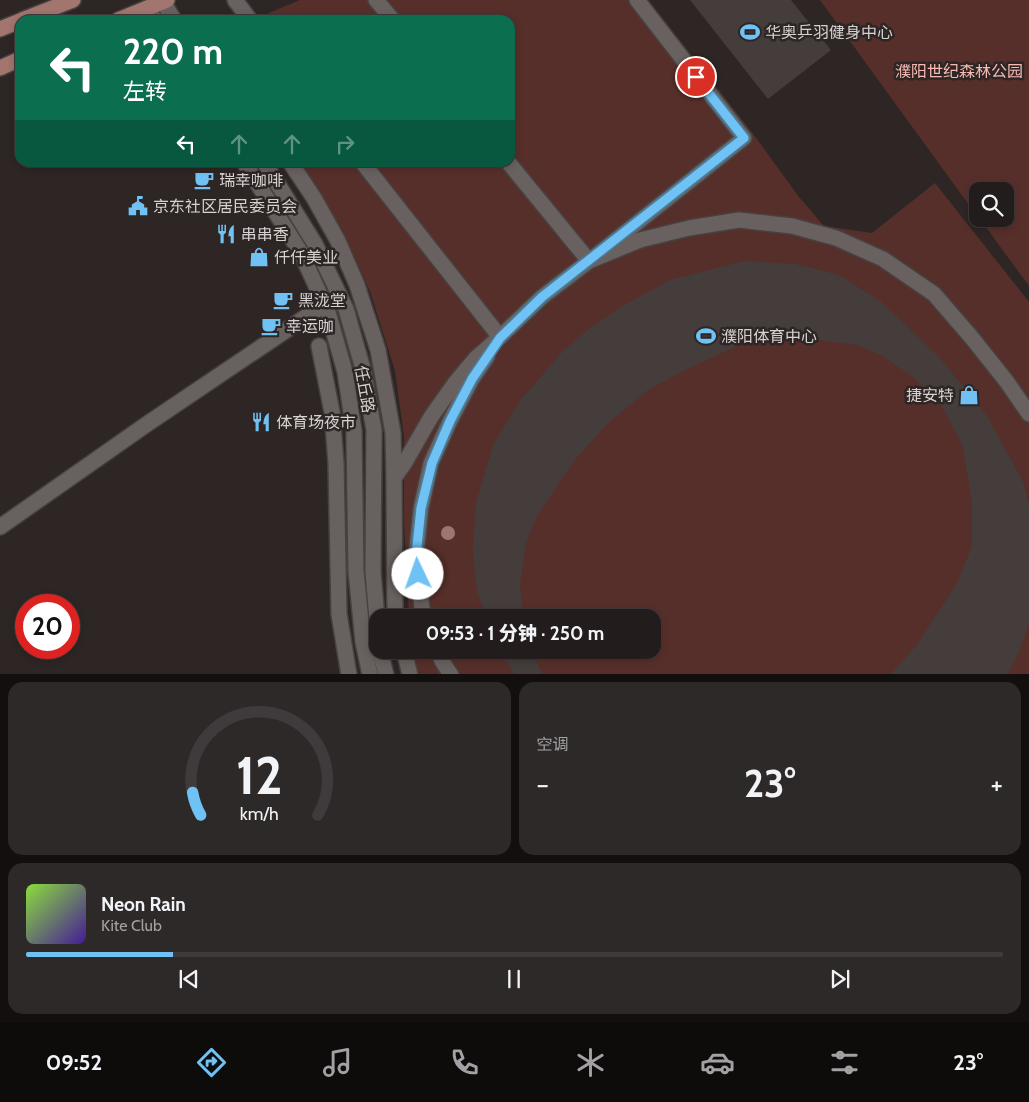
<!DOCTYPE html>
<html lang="zh">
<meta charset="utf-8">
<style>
body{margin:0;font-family:Cabin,"Noto Sans SC",sans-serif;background:#2e2929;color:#f1f3f6;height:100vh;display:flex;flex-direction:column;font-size:19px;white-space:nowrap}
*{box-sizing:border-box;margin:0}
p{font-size:16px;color:#a2a1a3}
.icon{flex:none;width:28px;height:28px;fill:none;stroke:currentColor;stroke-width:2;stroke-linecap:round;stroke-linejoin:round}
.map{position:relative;height:674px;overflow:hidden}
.panel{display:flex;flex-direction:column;gap:8px;padding:8px;background:#130f0f;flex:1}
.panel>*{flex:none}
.guide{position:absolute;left:15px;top:15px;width:500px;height:152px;border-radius:15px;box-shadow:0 2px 8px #0003,0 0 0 1px #3f3a3b;background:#0b6e4f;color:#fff;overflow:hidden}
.buttons{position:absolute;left:969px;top:182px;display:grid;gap:10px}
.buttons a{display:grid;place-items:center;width:45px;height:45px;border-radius:10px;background:#221c1c;box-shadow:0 2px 8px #0003,0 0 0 1px #3f3a3b;font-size:25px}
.speed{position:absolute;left:15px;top:594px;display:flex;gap:10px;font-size:25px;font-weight:700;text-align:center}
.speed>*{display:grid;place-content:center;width:65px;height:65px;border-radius:50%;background:#221c1c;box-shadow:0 2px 8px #0003,0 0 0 1px #3f3a3b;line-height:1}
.speed .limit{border:8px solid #d22;background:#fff;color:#111}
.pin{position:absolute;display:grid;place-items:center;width:42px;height:42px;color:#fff;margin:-21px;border:2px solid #fff;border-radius:50%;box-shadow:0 1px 5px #0007}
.me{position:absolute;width:55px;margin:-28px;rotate:357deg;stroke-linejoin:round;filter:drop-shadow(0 0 4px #0008)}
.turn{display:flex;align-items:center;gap:18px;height:105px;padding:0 25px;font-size:22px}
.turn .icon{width:65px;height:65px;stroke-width:2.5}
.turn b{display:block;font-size:35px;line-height:42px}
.lanes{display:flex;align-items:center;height:48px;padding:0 25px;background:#0003;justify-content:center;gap:25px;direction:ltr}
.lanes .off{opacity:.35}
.big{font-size:38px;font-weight:800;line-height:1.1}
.panel .card{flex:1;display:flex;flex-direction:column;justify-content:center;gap:8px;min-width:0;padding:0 18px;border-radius:15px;background:#2e2929}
.panel .dial{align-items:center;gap:0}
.dial svg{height:130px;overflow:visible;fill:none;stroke:#3f3a3b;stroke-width:7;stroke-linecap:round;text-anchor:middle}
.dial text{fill:#f1f3f6;stroke:none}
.song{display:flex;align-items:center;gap:15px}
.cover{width:60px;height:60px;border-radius:8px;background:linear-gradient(135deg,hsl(90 70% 55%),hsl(260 70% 35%))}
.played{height:5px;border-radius:2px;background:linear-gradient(90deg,#70c2f4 15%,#3f3a3b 15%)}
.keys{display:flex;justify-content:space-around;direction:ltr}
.heat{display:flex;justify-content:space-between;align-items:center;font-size:28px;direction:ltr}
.panel .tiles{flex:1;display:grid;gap:8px;grid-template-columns:1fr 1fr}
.card:last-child{grid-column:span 2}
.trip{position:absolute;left:369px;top:609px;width:292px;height:50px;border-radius:15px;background:#221c1c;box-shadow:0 2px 8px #0003,0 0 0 1px #3f3a3b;font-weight:800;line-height:50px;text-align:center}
.menu{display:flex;height:80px;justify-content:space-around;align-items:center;background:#0e0b0b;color:#a2a1a3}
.menu .icon{width:35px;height:35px}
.menu .current{color:#70c2f4}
.menu b{font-size:22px;color:#f1f3f6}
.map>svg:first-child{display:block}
</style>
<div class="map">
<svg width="1029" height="675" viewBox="0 0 1029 675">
<rect width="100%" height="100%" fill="#2d2625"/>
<path fill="#572f2a" d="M300 0H648L757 139 799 197 824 226 872 233 935 183 1029 302V674H418L414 650H652V618L409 617 404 521V436L395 371 371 294 343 231 299 163 510 162V20H252Z
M820 0H1029V286L980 219H1005V191H978L977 216Z"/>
<path fill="#443d3c" d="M690 0H791L831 50 768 99Z
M745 261 795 264 839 275 880 301 939 357 987 416 1023 482 1029 504V622L1019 652 1007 675H890L916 646 956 585 972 546V502L963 447 943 408 917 380 881 355 857 345 785 335 739 345 687 369 648 390 607 424 573 462 537 516 526 542 520 584 524 618H487L477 592 473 551 476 503 493 445 520 401 563 351 589 329 621 307 670 280Z
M499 650H531L543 675H515Z"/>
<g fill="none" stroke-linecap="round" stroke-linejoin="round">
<defs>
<path id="minor" d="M235 0 250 20
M376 0 393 20
M163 2 174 20
M147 8 155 20
M244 162 301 253 328 312 345 372 354 431 356 571 363 642 370 675
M264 162 315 244 346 309 363 369 374 430 373 572 378 631
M290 162 314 198 338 241 357 285 378 350 393 433 394 478 395 612 397 618
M362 162 500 337
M508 162 589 261 744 138 637 0
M319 346 332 412 336 463 339 614 349 675
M394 478 404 464 431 417 455 383 475 359 500 337 542 297 589 261 640 240 689 228 739 220 792 226 836 238 883 259 934 294 972 338 1007 382 1029 414
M0 527 147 424 325 304
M426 618 422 608 416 556 421 508 431 463 450 421 472 379 487 357
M380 650 386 675
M404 650 410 675
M438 650 442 661 451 675"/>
<path id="major" d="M22 20 73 0
M118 20 167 0
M0 29 20 21
M0 68 20 59"/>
</defs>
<use href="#minor" stroke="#474241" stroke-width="18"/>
<use href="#major" stroke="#474241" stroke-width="18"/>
<use href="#minor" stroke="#68615f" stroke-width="15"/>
<use href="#major" stroke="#a2756f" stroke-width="15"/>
</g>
<circle fill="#9c7772" cx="448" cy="533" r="7"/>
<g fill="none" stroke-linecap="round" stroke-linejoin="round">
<defs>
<path id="route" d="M418 574 416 556 421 508 432 463 450 421 472 379 500 338 542 297 744 138 696 77"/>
</defs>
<use href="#route" stroke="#497e9f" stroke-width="12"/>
<use href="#route" stroke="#70c2f4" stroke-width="9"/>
</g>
<defs>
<symbol id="stadium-bare" viewBox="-9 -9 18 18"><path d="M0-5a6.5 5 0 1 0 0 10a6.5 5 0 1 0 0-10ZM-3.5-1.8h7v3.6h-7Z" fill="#70c2f4" stroke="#2d2625" stroke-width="2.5" paint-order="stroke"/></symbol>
<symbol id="cafe-bare" viewBox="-9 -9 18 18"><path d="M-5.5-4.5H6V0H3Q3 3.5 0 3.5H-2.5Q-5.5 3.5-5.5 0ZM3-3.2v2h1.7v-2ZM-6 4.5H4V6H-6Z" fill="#70c2f4" stroke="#2d2625" stroke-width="2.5" paint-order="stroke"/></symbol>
<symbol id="civic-bare" viewBox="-9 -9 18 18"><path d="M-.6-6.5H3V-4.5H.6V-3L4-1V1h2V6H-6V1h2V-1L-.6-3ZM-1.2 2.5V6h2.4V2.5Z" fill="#70c2f4" stroke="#2d2625" stroke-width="2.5" paint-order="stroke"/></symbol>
<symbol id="restaurant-bare" viewBox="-9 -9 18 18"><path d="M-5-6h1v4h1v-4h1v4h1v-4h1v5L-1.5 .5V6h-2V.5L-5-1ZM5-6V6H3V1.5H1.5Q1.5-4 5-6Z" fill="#70c2f4" stroke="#2d2625" stroke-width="2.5" paint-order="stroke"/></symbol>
<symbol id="shop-bare" viewBox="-9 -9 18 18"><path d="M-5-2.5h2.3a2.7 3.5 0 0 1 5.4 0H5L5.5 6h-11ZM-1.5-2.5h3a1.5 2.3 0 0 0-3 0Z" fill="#70c2f4" stroke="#2d2625" stroke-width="2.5" paint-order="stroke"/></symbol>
</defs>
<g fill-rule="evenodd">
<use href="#stadium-bare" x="736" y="18" width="28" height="28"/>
<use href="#cafe-bare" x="190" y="166" width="28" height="28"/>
<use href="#civic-bare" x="124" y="192" width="28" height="28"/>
<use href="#restaurant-bare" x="212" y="220" width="28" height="28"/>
<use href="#shop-bare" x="245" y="243" width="28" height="28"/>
<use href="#cafe-bare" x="269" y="286" width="28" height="28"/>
<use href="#cafe-bare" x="257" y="312" width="28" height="28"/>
<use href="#stadium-bare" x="692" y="322" width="28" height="28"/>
<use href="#shop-bare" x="955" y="381" width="28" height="28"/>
<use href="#restaurant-bare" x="247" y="408" width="28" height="28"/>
</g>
<g text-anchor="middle" stroke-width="5" stroke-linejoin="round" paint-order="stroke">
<g font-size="16" fill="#d6d2d1" stroke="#2d2625" text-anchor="start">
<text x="765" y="38">华奥乒羽健身中心</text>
<text x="219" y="186">瑞幸咖啡</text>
<text x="153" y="212">京东社区居民委员会</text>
<text x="241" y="240">串串香</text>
<text x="274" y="263">仟仟美业</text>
<text x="298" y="306">黑泷堂</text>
<text x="286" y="332">幸运咖</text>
<text x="721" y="342">濮阳体育中心</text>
<text x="954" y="401" text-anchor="end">捷安特</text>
<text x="276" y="428">体育场夜市</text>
</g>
<g font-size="16" fill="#f7b9b1" stroke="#2d2625">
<text x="959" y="77">濮阳世纪森林公园</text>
</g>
<g font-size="16" fill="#d6d2d1" stroke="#2d2625">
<text transform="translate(365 389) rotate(80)" y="6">任丘路</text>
</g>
</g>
</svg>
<div class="buttons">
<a><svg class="icon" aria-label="search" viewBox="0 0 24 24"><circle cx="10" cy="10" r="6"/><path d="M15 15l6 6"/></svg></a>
</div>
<div class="speed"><div class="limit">20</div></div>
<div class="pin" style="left:696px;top:77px;background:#d93025"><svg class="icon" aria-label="arrive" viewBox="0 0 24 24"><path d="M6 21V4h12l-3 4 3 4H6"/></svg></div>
<svg class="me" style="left:418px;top:574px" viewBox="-20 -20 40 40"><circle r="19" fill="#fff"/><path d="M0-13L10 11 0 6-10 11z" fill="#70c2f4"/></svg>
<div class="trip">09:53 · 1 分钟 · 250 m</div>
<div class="guide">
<div class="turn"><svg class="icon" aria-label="left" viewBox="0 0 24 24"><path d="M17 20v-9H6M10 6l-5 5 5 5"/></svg><div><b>220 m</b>左转</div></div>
<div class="lanes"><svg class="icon" aria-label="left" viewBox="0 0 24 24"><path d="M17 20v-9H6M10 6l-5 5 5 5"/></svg><svg class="icon off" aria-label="ahead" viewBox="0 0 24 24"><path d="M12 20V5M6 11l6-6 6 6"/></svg><svg class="icon off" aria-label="ahead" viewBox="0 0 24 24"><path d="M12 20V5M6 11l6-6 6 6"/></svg><svg class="icon off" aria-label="right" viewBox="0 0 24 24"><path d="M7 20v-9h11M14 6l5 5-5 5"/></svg></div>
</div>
</div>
<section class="panel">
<div class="tiles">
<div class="card dial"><svg viewBox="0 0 100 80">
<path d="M14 69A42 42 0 1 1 86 69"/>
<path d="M14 69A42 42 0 0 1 9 55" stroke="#70c2f4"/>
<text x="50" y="56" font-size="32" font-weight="700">12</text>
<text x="50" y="72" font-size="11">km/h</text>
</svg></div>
<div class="card"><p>空调</p>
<div class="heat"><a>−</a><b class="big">23°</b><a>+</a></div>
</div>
<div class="card">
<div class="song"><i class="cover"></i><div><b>Neon Rain</b><p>Kite Club</p></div></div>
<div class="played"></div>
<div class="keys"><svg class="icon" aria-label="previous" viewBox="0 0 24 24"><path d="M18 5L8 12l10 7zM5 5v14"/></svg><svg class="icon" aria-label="pause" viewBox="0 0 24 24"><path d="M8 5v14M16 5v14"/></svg><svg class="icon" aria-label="next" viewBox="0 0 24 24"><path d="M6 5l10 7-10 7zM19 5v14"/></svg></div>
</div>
</div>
</section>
<nav class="menu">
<b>09:52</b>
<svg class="icon current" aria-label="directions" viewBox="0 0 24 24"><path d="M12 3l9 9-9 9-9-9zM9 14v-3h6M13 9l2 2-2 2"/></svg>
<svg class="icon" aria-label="music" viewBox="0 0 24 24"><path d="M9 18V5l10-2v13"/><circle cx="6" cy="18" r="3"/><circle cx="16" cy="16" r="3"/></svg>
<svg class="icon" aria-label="phone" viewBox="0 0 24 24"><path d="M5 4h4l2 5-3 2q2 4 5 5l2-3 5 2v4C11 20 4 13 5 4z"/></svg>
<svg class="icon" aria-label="climate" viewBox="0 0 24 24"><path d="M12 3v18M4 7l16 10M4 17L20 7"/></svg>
<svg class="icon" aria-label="car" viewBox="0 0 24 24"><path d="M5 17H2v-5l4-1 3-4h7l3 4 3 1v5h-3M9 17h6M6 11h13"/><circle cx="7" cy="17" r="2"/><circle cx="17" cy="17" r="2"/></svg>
<svg class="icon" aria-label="filters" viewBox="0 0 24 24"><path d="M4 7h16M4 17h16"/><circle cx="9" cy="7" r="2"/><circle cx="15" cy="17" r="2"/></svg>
<b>23°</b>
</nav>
